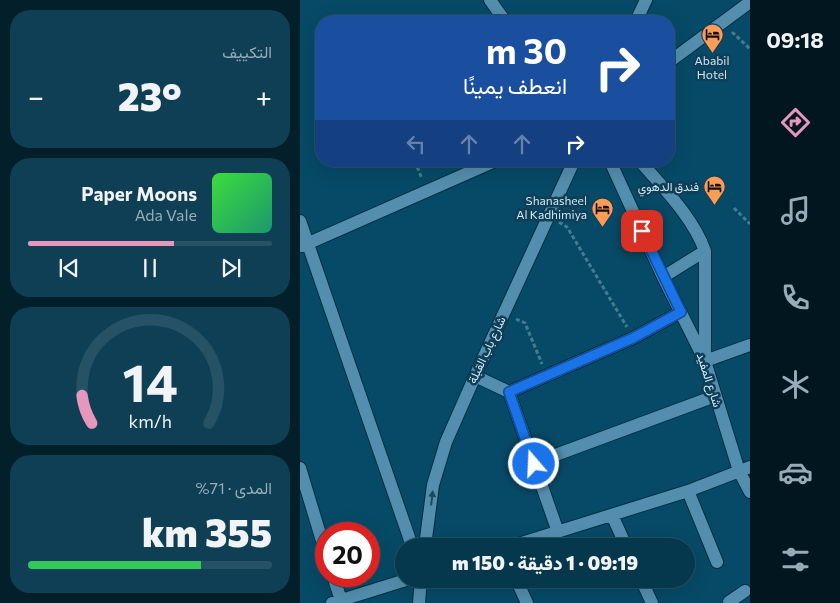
<!DOCTYPE html>
<html lang="ar">
<meta charset="utf-8">
<style>
body{margin:0;font-family:Commissioner,Vazirmatn,sans-serif;background:#0e3f54;color:#f1f3f6;direction:rtl;height:100vh;display:flex;flex-direction:column;font-size:19px;white-space:nowrap}
*{box-sizing:border-box;margin:0}
p{font-size:16px;color:#97acb6}
.icon{flex:none;width:28px;height:28px;fill:none;stroke:currentColor;stroke-width:2;stroke-linecap:round;stroke-linejoin:round}
.map{position:relative;flex:1;overflow:hidden;direction:ltr}
.drawer{display:flex;flex-direction:column;gap:10px;padding:10px;background:#031f2a;width:300px}
.drawer>*{flex:none}
.hud{position:absolute;left:15px;top:15px;width:360px;height:152px;border-radius:20px;box-shadow:0 5px 20px #0002,0 0 0 1px #265265;direction:rtl;background:#1a4fa0;color:#fff;overflow:hidden}
.speed{position:absolute;left:15px;top:522px;display:flex;gap:10px;font-size:25px;font-weight:700;text-align:center}
.speed>*{display:grid;place-content:center;width:65px;height:65px;border-radius:50%;background:#05384d;box-shadow:0 5px 20px #0002,0 0 0 1px #265265;line-height:1}
.speed .limit{border:8px solid #d22;background:#fff;color:#111}
.pin{position:absolute;display:grid;place-items:center;width:42px;height:42px;color:#fff;margin:-21px;border-radius:10px;box-shadow:0 2px 8px #0006}
.me{position:absolute;width:55px;margin:-28px;rotate:341deg;stroke-linejoin:round;filter:drop-shadow(0 0 4px #0008)}
.turn{display:flex;align-items:center;gap:18px;height:105px;padding:0 25px;font-size:22px}
.turn .icon{width:65px;height:65px;stroke-width:2.5}
.turn b{display:block;font-size:35px;line-height:42px}
.lanes{display:flex;align-items:center;height:48px;padding:0 25px;background:#0003;justify-content:center;gap:25px;direction:ltr}
.lanes .off{opacity:.35}
.big{font-size:38px;font-weight:800;line-height:1.1}
.drawer .tile{flex:1;display:flex;flex-direction:column;justify-content:center;gap:8px;min-width:0;padding:0 18px;border-radius:20px;background:#0e3f54}
.drawer .dial{align-items:center;gap:0}
.dial svg{height:130px;overflow:visible;fill:none;stroke:#265265;stroke-width:7;stroke-linecap:round;text-anchor:middle}
.dial text{fill:#f1f3f6;stroke:none}
.song{display:flex;align-items:center;gap:15px}
.cover{width:60px;height:60px;border-radius:8px;background:linear-gradient(135deg,hsl(120 70% 55%),hsl(160 70% 35%))}
.played{height:5px;border-radius:2px;background:linear-gradient(90deg,#e797bd 60%,#265265 60%)}
.keys{display:flex;justify-content:space-around;direction:ltr}
.heat{display:flex;justify-content:space-between;align-items:center;font-size:28px;direction:ltr}
.charge{height:8px;border-radius:4px;background:linear-gradient(90deg,#34c759 71%,#265265 0)}
.trip{position:absolute;left:95px;top:538px;width:300px;height:50px;border-radius:25px;background:#05384d;box-shadow:0 5px 20px #0002,0 0 0 1px #265265;font-weight:800;line-height:50px;text-align:center;direction:rtl}
main{display:flex;flex:1;min-height:0}
.tabs{display:flex;flex-direction:column;width:90px;justify-content:space-around;align-items:center;background:#02161f;color:#97acb6}
.tabs .icon{width:35px;height:35px}
.tabs .on{color:#e797bd}
.tabs b{font-size:22px;color:#f1f3f6}
.map>svg:first-child{display:block}
</style>
<main>
<nav class="tabs">
<b>09:18</b>
<svg class="icon on" aria-label="directions" viewBox="0 0 24 24"><path d="M12 3l9 9-9 9-9-9zM9 14v-3h6M13 9l2 2-2 2"/></svg>
<svg class="icon" aria-label="music" viewBox="0 0 24 24"><path d="M9 18V5l10-2v13"/><circle cx="6" cy="18" r="3"/><circle cx="16" cy="16" r="3"/></svg>
<svg class="icon" aria-label="phone" viewBox="0 0 24 24"><path d="M5 4h4l2 5-3 2q2 4 5 5l2-3 5 2v4C11 20 4 13 5 4z"/></svg>
<svg class="icon" aria-label="climate" viewBox="0 0 24 24"><path d="M12 3v18M4 7l16 10M4 17L20 7"/></svg>
<svg class="icon" aria-label="car" viewBox="0 0 24 24"><path d="M5 17H2v-5l4-1 3-4h7l3 4 3 1v5h-3M9 17h6M6 11h13"/><circle cx="7" cy="17" r="2"/><circle cx="17" cy="17" r="2"/></svg>
<svg class="icon" aria-label="filters" viewBox="0 0 24 24"><path d="M4 7h16M4 17h16"/><circle cx="9" cy="7" r="2"/><circle cx="15" cy="17" r="2"/></svg>
</nav>
<div class="map">
<svg width="450" height="603" viewBox="0 0 450 603">
<rect width="100%" height="100%" fill="#074a67"/>
<g fill="none" stroke-linecap="round" stroke-linejoin="round">
<defs>
<path id="minor" d="M190 0 205 21
M336 21 346 0
M369 62 450 2
M310 161 363 277 405 361 439 471 450 492
M340 161C363 188 393 217 405 251V361L450 345
M0 221 112 546
M2 246 195 161
M363 277 405 251
M175 376 209 392 258 532
M209 392 333 338 381 312
M234 463 415 396
M0 468 26 554
M388 491 417 562
M312 515 326 546
M125 546 133 485 146 442 175 376 274 161
M212 546 388 491 450 467
M33 576 41 600
M216 579 227 603
M341 579 352 603
M32 603 109 579
M119 603 121 579
M430 603 429 602 445 591"/>
</defs>
<use href="#minor" stroke="#002f44" stroke-width="14"/>
<path stroke="#457c95" stroke-width="3" stroke-dasharray="4 2.5" stroke-linecap="butt" d="M432 32 450 49
M115 161 122 179
M434 208 450 224
M259 222 267 227 327 327
M216 319 225 323 242 364"/>
<use href="#minor" stroke="#548eae" stroke-width="12"/>
</g>
<defs><path id="oneway-solid" d="M-6-.8H1V-3.2L6.5 0L1 3.2V.8H-6Z" transform="scale(1.25)"/></defs>
<use fill="#1a4a62" href="#oneway-solid" transform="translate(132 498) rotate(-83)"/>
<g fill="none" stroke-linecap="round" stroke-linejoin="round">
<defs>
<path id="route" d="M234 464 209 392 333 338 381 312 342 231"/>
</defs>
<use href="#route" stroke="#114b97" stroke-width="12"/>
<use href="#route" stroke="#1a73e8" stroke-width="9"/>
</g>
<defs>
<symbol id="hotel-pin" viewBox="-11 -11 22 30"><path d="M0 17L-7.5 6A9.5 9.5 0 1 1 7.5 6Z" fill="#fd9c57" stroke="#103e55"/><path d="M-6-4.5h1.5V1H6V5H4.5V3h-9V5H-6ZM-4 0a1.8 1.8 0 1 1 3.6 0ZM.5 0V-2.5h3Q6-2.5 6 0Z" fill="#111"/></symbol>
</defs>
<g fill-rule="evenodd">
<use href="#hotel-pin" x="400" y="22" width="25" height="34"/>
<use href="#hotel-pin" x="402" y="174" width="25" height="34"/>
<use href="#hotel-pin" x="290" y="196" width="25" height="34"/>
</g>
<g text-anchor="middle" stroke-width="5" stroke-linejoin="round" paint-order="stroke">
<g font-size="12" fill="#cbe8f9" stroke="#103e55" text-anchor="end">
<text x="412" y="65" text-anchor="middle">Ababil<tspan x="412" dy="14">Hotel</tspan></text>
<text x="399" y="191">فندق الدهوي</text>
<text x="287" y="205">Shanasheel<tspan x="287" dy="14">Al Kadhimiya</tspan></text>
</g>
<g font-size="12" fill="#cbe8f9" stroke="#103e55">
<text transform="translate(187 350) rotate(-65)" y="4">شارع باب القبلة</text>
<text transform="translate(409 380) rotate(72)" y="4">شارع المفيد</text>
</g>
</g>
</svg>
<div class="speed"><div class="limit">20</div></div>
<div class="pin" style="left:342px;top:231px;background:#d93025"><svg class="icon" aria-label="arrive" viewBox="0 0 24 24"><path d="M6 21V4h12l-3 4 3 4H6"/></svg></div>
<svg class="me" style="left:234px;top:464px" viewBox="-20 -20 40 40"><circle r="17" fill="#1a73e8" stroke="#fff" stroke-width="3"/><path d="M0-11L8 9 0 5-8 9z" fill="#fff"/></svg>
<div class="trip">09:19 · 1 دقيقة · 150 m</div>
<div class="hud">
<div class="turn"><svg class="icon" aria-label="right" viewBox="0 0 24 24"><path d="M7 20v-9h11M14 6l5 5-5 5"/></svg><div><b>30 m</b>انعطف يمينًا</div></div>
<div class="lanes"><svg class="icon off" aria-label="left" viewBox="0 0 24 24"><path d="M17 20v-9H6M10 6l-5 5 5 5"/></svg><svg class="icon off" aria-label="ahead" viewBox="0 0 24 24"><path d="M12 20V5M6 11l6-6 6 6"/></svg><svg class="icon off" aria-label="ahead" viewBox="0 0 24 24"><path d="M12 20V5M6 11l6-6 6 6"/></svg><svg class="icon" aria-label="right" viewBox="0 0 24 24"><path d="M7 20v-9h11M14 6l5 5-5 5"/></svg></div>
</div>
</div>
<section class="drawer">
<div class="tile"><p>التكييف</p>
<div class="heat"><a>−</a><b class="big">23°</b><a>+</a></div>
</div>
<div class="tile">
<div class="song"><i class="cover"></i><div><b>Paper Moons</b><p>Ada Vale</p></div></div>
<div class="played"></div>
<div class="keys"><svg class="icon" aria-label="previous" viewBox="0 0 24 24"><path d="M18 5L8 12l10 7zM5 5v14"/></svg><svg class="icon" aria-label="pause" viewBox="0 0 24 24"><path d="M8 5v14M16 5v14"/></svg><svg class="icon" aria-label="next" viewBox="0 0 24 24"><path d="M6 5l10 7-10 7zM19 5v14"/></svg></div>
</div>
<div class="tile dial"><svg viewBox="0 0 100 80">
<path d="M14 69A42 42 0 1 1 86 69"/>
<path d="M14 69A42 42 0 0 1 8 52" stroke="#e797bd"/>
<text x="50" y="56" font-size="32" font-weight="700">14</text>
<text x="50" y="72" font-size="11">km/h</text>
</svg></div>
<div class="tile"><p>المدى · 71%</p><b class="big">355 km</b><div class="charge"></div></div>
</section>
</main>
